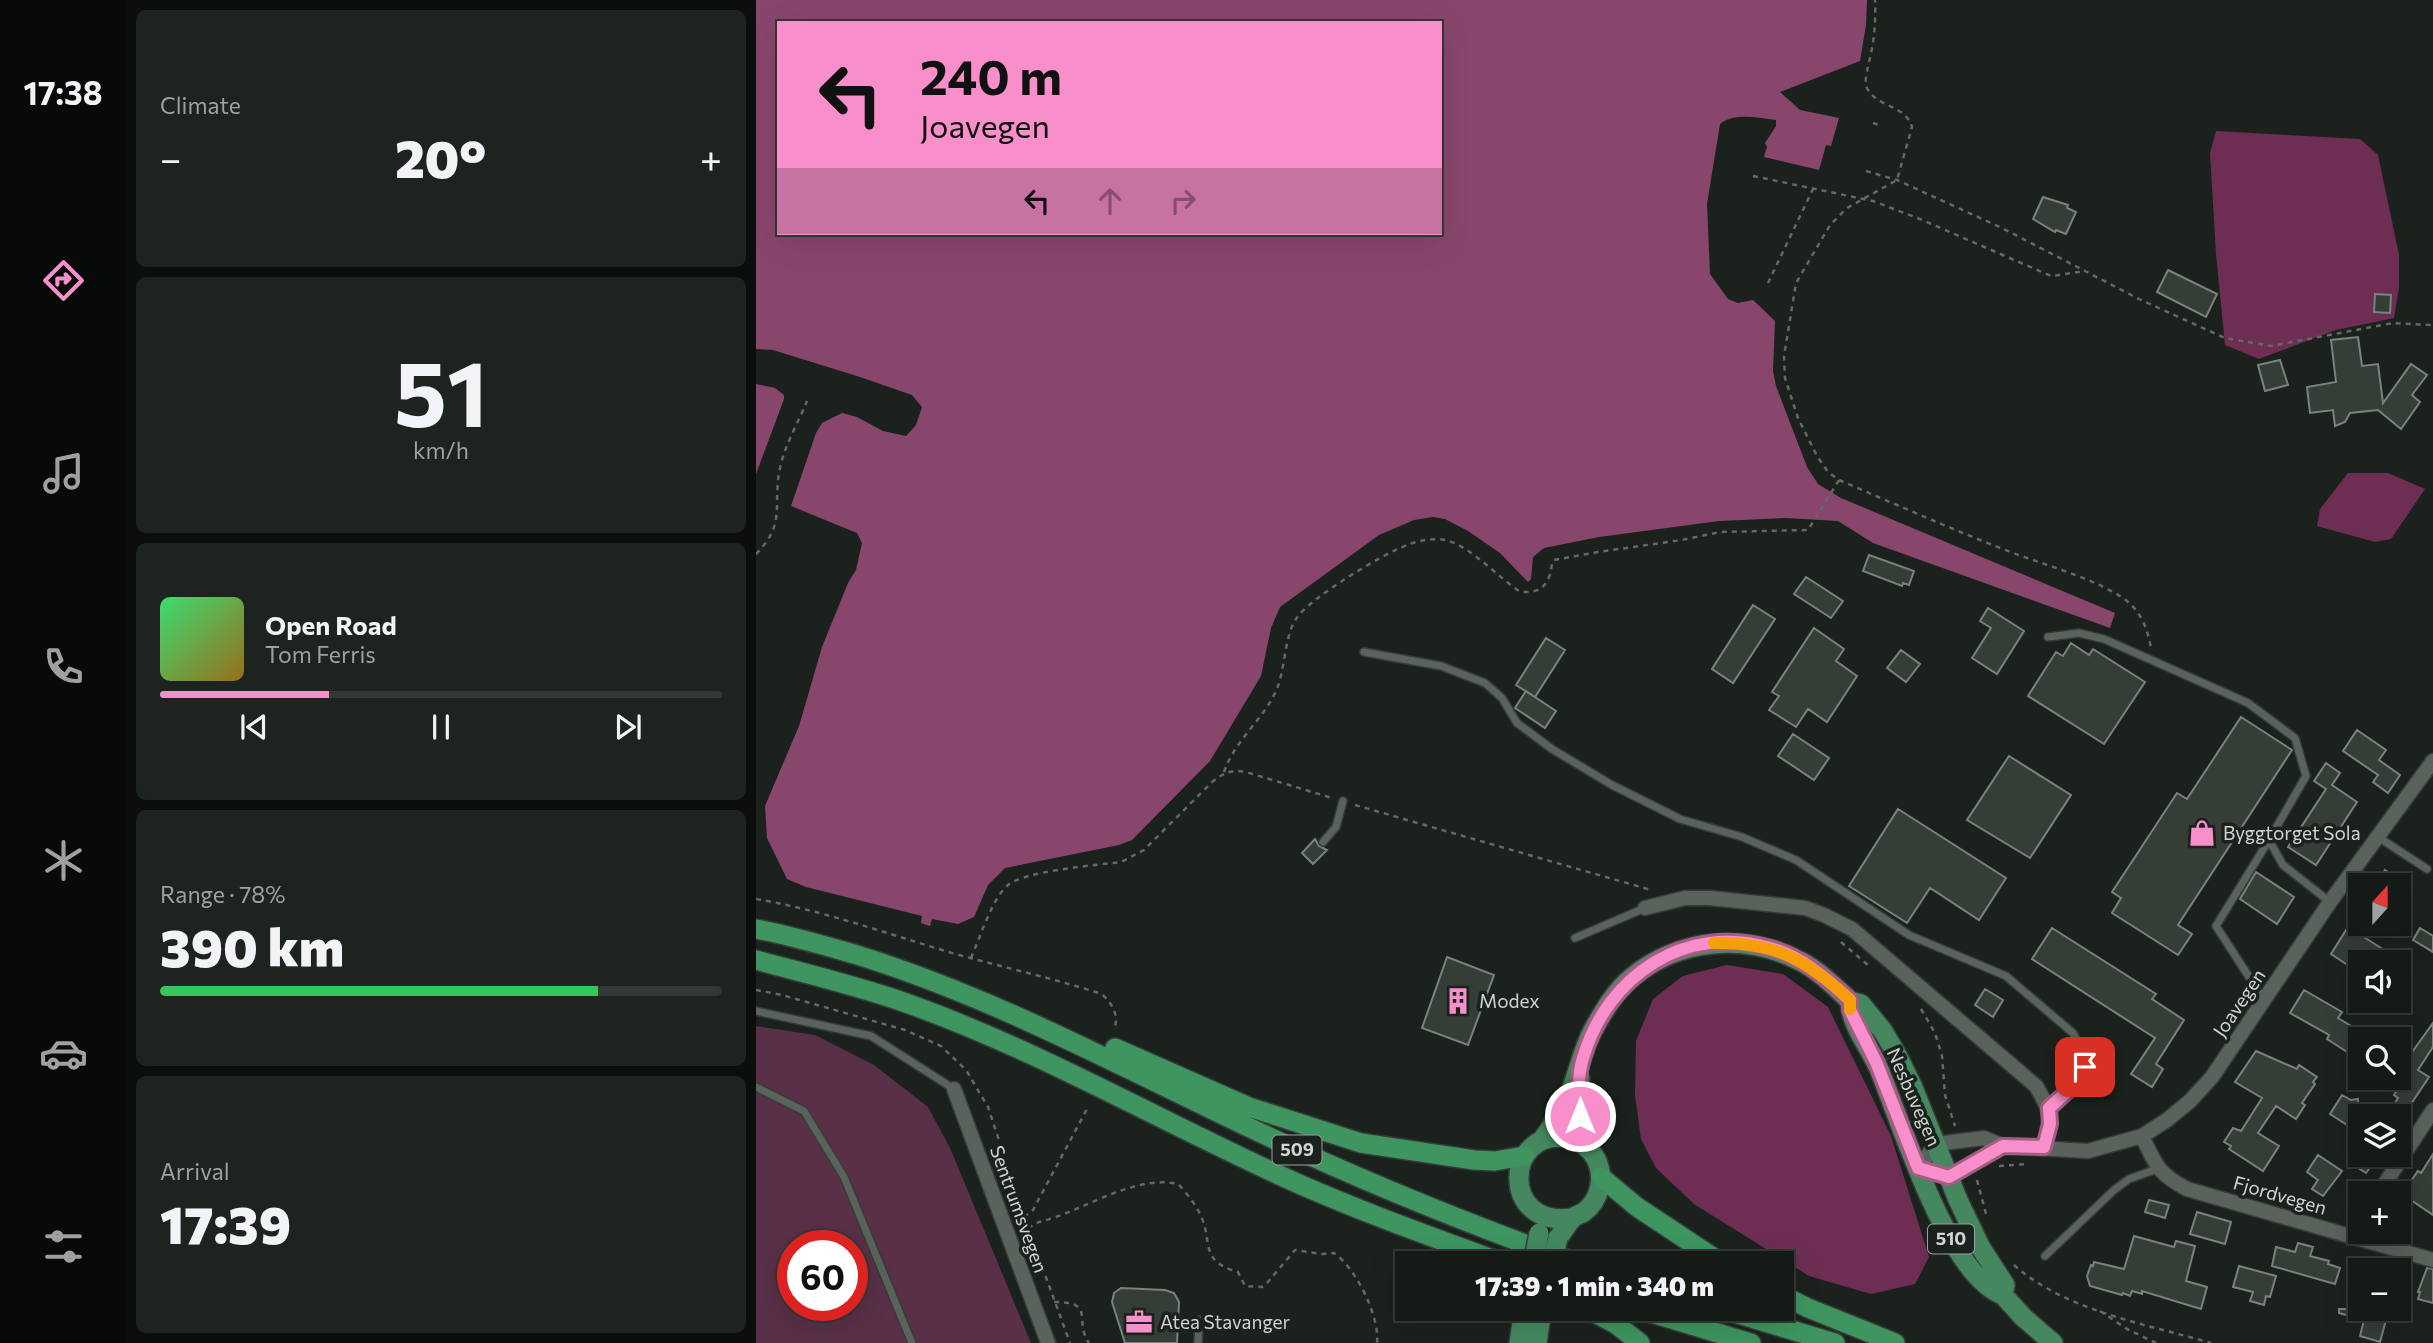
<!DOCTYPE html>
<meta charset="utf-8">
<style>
body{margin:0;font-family:Commissioner,sans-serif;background:#1d231f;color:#f1f3f6;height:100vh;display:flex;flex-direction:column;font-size:26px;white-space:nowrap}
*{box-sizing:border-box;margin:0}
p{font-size:23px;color:#9da1a1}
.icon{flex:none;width:38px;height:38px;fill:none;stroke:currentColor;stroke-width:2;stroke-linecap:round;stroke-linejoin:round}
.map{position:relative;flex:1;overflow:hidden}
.sheet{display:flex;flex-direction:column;gap:10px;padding:10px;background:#0b0e0c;width:630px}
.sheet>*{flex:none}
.hud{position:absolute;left:21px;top:21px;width:665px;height:214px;border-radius:0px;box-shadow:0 7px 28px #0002,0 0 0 2px #333835;background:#f98fca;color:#111;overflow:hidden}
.needle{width:46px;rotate:21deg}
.buttons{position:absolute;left:1592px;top:873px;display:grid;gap:14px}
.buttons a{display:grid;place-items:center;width:63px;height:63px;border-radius:0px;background:#141a16;box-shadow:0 7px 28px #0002,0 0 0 2px #333835;font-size:35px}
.speed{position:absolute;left:21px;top:1230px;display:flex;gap:14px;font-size:35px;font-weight:700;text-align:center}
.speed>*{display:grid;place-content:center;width:91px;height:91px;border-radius:50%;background:#141a16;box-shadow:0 7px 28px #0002,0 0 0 2px #333835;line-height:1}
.speed .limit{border:10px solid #d22;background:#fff;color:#111}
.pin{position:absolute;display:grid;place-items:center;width:60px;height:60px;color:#fff;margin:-30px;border-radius:14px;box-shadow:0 4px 10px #0006}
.me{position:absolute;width:77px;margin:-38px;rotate:0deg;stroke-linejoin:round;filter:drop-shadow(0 0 5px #0008)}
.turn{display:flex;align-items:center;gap:24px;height:147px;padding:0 28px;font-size:32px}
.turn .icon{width:91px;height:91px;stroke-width:2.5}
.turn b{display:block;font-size:49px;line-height:60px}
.lanes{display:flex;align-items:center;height:66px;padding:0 28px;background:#0003;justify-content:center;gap:35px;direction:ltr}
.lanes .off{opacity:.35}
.big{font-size:52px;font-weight:800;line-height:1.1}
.sheet .card{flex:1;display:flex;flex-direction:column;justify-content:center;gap:10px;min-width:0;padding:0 24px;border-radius:10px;background:#1d231f}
.sheet .dial{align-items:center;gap:0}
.dial b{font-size:91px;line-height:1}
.song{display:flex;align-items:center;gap:21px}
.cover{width:84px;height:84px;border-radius:10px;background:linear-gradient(135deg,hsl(140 70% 55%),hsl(40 70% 35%))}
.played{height:7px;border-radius:4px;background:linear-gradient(90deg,#f98fca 30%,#333835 30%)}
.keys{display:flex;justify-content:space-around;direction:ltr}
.heat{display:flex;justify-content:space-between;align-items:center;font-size:38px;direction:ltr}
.charge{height:10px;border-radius:5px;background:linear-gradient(90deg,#34c759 78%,#333835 0)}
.trip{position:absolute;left:639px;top:1251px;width:399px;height:70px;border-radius:0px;background:#141a16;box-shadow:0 7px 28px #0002,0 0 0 2px #333835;font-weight:800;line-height:70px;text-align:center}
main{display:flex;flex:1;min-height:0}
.menu{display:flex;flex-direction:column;width:126px;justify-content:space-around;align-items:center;background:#080a09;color:#9da1a1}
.menu .icon{width:49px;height:49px}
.menu .on{color:#f98fca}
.menu b{font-size:32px;color:#f1f3f6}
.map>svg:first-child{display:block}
</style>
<main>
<nav class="menu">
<b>17:38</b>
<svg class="icon on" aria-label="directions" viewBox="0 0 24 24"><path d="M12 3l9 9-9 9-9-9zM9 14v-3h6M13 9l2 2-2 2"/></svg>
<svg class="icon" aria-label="music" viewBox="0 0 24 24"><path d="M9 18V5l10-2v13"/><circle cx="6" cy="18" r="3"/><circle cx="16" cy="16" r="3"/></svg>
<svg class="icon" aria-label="phone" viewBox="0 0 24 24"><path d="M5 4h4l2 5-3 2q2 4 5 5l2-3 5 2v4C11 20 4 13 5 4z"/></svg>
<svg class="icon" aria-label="climate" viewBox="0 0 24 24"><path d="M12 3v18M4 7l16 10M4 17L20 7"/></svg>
<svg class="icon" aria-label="car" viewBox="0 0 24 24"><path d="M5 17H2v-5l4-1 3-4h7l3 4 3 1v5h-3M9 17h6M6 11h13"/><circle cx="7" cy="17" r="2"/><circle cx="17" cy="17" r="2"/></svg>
<svg class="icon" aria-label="filters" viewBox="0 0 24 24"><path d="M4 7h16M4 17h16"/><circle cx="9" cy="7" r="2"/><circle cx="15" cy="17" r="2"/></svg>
</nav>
<section class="sheet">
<div class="card"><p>Climate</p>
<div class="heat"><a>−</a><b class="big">20°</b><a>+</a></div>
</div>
<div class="card dial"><b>51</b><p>km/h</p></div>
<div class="card">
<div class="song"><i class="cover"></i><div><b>Open Road</b><p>Tom Ferris</p></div></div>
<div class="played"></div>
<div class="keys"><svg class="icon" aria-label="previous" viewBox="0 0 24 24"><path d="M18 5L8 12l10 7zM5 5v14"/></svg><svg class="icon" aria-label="pause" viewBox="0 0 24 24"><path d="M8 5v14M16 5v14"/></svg><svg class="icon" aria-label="next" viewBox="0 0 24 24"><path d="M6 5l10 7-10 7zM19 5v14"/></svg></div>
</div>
<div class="card"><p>Range · 78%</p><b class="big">390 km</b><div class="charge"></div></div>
<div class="card"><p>Arrival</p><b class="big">17:39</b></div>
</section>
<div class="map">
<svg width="1677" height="1343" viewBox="0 0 1677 1343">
<rect width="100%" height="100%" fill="#1b221d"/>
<path fill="#593047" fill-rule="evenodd" d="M0 1026 59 1035 118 1065 172 1107 194 1148 275 1343H0ZM37 1246H96V1306H37Z"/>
<path fill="#6e2e54" d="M1460 131 1604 139 1622 155 1643 255V288L1638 318 1580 330 1503 359 1469 345 1460 254 1454 153Z
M1592 473H1632L1669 489 1635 539 1619 542 1561 526 1564 509Z
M971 965 1027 974 1072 1007 1135 1136 1173 1257 1159 1284 1115 1294 1053 1276 938 1204 900 1168 885 1139 879 1095 880 1041 897 999 927 976Z"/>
<path fill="#89466c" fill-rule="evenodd" d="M0 0H1111L1110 25 1104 61 1024 92 1044 110 1083 118 1075 146 1070 145 1063 170 1008 157 1011 147 1009 143 1020 126V120C1003 118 978 112 964 124L951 204 954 274 972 299 982 303 997 300 1019 321 1017 371 1020 386 1051 467 1062 484 1085 498 1359 613 1354 628 1117 543 1082 521 1030 518 963 521 843 537 788 548 777 557 775 579 772 582 744 553 712 531 689 519 677 517 658 520 623 535 524 607 515 628 505 676 454 761 376 840 363 845 249 868 232 885 218 917 202 924 176 919 174 926 165 923 166 916 50 887 31 879 11 838 9 806 43 726 66 647 92 583 100 570 106 543 101 533 35 506 60 433 66 423 86 413 101 417 127 431 150 436 160 425 166 407 156 395 104 377 17 350 0 349ZM23 23H684V233H23Z
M0 384 19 388 28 395V399L0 474Z"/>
<path fill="#353d37" stroke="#79827b" stroke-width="2" d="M1287 197 1312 205 1311 208 1320 212 1310 234 1300 230 1299 232 1277 219Z
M1412 270 1461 294 1450 317 1401 292Z
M1619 294 1635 295 1634 313 1618 312Z
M1602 337 1606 366 1622 364 1627 403 1655 364 1671 375 1656 395 1664 402 1645 429 1622 410 1594 413 1589 422 1579 426 1577 410 1554 413 1551 387 1580 382 1575 340Z
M1524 360 1532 385 1509 391 1502 365Z
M1113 555 1158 571 1153 585 1147 583 1146 586 1107 571Z
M1050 577 1087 601 1075 618 1038 594Z
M997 605 1019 619 977 683 956 669Z
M1232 608 1268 631 1241 674 1216 658 1235 628 1224 621Z
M1058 628 1088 649 1080 661 1101 676 1071 722 1052 709 1040 727 1013 710 1023 696 1016 692Z
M790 638 809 650 779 697 760 685Z
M1315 643 1333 655 1337 649 1389 682 1348 744 1272 696 1300 652 1307 656Z
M1145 650 1164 664 1150 682 1131 668Z
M770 691 800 711 789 728 759 708Z
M1485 717 1536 750 1422 925 1436 934 1422 955 1356 913 1365 898 1356 892 1421 793 1431 799Z
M1601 730 1630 750 1623 760 1644 775 1632 793 1617 782 1622 775 1587 751Z
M1037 734 1073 758 1058 780 1022 756Z
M1253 756 1315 795 1274 858 1211 820Z
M1570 763 1584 773 1576 785 1601 802 1560 865 1532 847 1570 789 1558 781Z
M1142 809 1250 878 1223 920 1174 888 1151 923 1093 886Z
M559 839 563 846 571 850 557 864 546 853Z
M1629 870 1654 886H1619Z
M1500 872 1538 897 1521 924 1484 899Z
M1592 927 1647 962H1605V974L1575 954Z
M1296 928 1400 994 1396 999 1428 1020 1400 1064 1407 1069 1396 1087 1375 1074 1399 1038 1276 959Z
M1664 928 1677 936V952L1657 940Z
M691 957 738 975 712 1045 666 1028Z
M1229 989 1247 1000 1237 1017 1219 1005Z
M1548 990 1586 1012 1582 1018 1605 1032V1061L1571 1039 1573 1035 1534 1013Z
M1677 1023V1047L1662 1070 1673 1077 1647 1116H1631L1642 1098 1638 1095 1645 1083 1643 1082V1054L1651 1059Z
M1500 1051 1541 1069 1543 1065 1561 1077 1557 1082 1559 1084 1546 1103 1549 1105 1540 1119 1520 1106 1502 1133 1523 1146 1507 1171 1473 1149 1475 1146 1468 1142 1477 1128 1485 1131 1506 1098 1479 1082Z
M1586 1095 1595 1100 1602 1099V1103L1625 1116H1605V1134L1574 1114Z
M1677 1154V1215L1646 1194 1662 1171 1665 1173Z
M1562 1155 1586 1171 1567 1196 1556 1189 1562 1180 1551 1172Z
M1602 1155H1623L1610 1173 1596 1164Z
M1393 1200 1413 1205 1409 1218 1389 1212Z
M1441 1212 1475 1222 1469 1244 1434 1234Z
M1378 1236 1418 1247 1420 1241 1439 1246 1430 1281 1451 1287 1445 1309 1386 1291V1294L1376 1291 1374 1296 1367 1293 1366 1295 1334 1286 1331 1276 1335 1265 1337 1266 1338 1262 1368 1269Z
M1542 1243 1557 1247 1554 1256 1573 1261 1572 1264 1584 1268 1579 1284 1516 1266 1520 1247 1539 1252Z
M1483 1266 1520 1276 1514 1297 1510 1296 1508 1305 1494 1301 1497 1292 1477 1287Z
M1671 1268 1677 1269V1303L1662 1299 1664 1292H1662Z
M1601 1278 1605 1279V1309H1633L1624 1342 1604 1336 1608 1320 1583 1313V1309H1592Z
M365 1288 409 1290 418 1293 423 1302 421 1343H369L356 1302 358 1293Z"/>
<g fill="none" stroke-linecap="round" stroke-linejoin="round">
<defs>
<path id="service" d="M1292 637 1323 633 1348 639 1492 703 1539 738 1550 776 1513 840 1527 865 1574 902
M608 652 685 666 729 683 746 698 761 723 796 749 856 785 924 819 986 837 1040 860 1153 935 1250 976 1317 1033 1328 1054 1329 1067 1313 1090 1293 1108
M1622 837 1671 869
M567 842 580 827 587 801
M819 938 889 908
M1508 1000 1460 926 1513 840
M0 1011 115 1036 198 1089
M0 1087 48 1111 88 1177 156 1343
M1289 1256 1358 1190 1373 1179 1401 1169
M442 1343 443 1320"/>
<path id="minor" d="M889 908 929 898H954L1049 908 1068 915 1096 929 1280 1086C1296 1113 1296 1116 1288 1147
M198 1089 292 1343
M1386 1136C1400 1165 1401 1173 1431 1189L1677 1260
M1247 1146 1193 1177 1162 1168 1180 1144 1228 1138 1247 1146 1332 1151 1386 1136 1411 1120 1434 1101 1456 1077 1574 902 1677 761
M1622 1194 1677 1110"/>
<path id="primary" d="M1094 1001 1105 1004 1127 1031 1140 1053 1156 1085 1202 1200 1225 1248 1249 1285 1247 1295 1267 1317 1297 1343
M824 1079 823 1094 827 1144
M786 1140C798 1124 808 1108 815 1090 823 1070 827 1048 837 1030 847 1012 859 991 875 978 923 938 989 933 1044 961 1062 970 1079 987 1094 1001 1094 1024 1114 1048 1123 1069 1145 1122 1192 1276 1247 1295
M802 1238C807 1232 812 1222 818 1217 821 1215 825 1214 828 1212 844 1200 849 1177 840 1159 834 1148 823 1140 811 1138 748 1128 744 1229 816 1218
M763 1343 768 1309
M781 1343 786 1309"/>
<path id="trunk" d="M0 929C33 935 66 945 98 954 234 996 358 1063 486 1124 596 1177 709 1223 824 1264
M0 960C51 974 103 986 153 1004 281 1050 399 1118 523 1175 597 1209 673 1236 750 1264
M359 1048 493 1107 605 1143 718 1160 739 1161 768 1156
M845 1177 881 1207 967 1264
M1026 1295 1052 1308 1139 1343
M832 1309 861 1325 884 1343
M882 1309 995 1343
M965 1309 1079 1343"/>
</defs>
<use href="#service" stroke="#363c37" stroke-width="10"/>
<use href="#minor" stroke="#363c37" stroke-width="17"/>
<use href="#primary" stroke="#363c37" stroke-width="22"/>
<use href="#trunk" stroke="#363c37" stroke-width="22"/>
<path stroke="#636965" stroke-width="2.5" stroke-dasharray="5 5" stroke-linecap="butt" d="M1117 123 1126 126
M1110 171 1141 180 1246 228 1385 300 1469 338 1515 346 1637 323 1677 325
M997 176 1117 201 1164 219 1295 276 1330 271
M1012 283 1057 189
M1083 480C1139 504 1195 529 1252 551 1288 565 1335 577 1367 598 1385 611 1391 627 1395 648
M0 554C31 523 16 505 24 468 28 447 43 421 51 401
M468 772C479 739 510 718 522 686 529 667 529 635 540 619 553 598 627 554 651 545 664 540 680 537 693 541 717 549 742 577 763 591 775 594 788 591 793 577 796 571 794 567 798 560L842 552 926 540 964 532 1052 530 1083 480 1072 472 1061 456 1042 418 1029 378 1028 356 1040 283 1074 225 1091 208 1141 180 1156 127C1149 104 1121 108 1111 88 1108 82 1111 73 1112 66 1118 44 1120 23 1119 0
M599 805 895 890
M0 899C69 911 129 933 196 953 246 967 296 978 346 994 357 1005 362 1013 359 1029
M1085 942 1112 965
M215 958C224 938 236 898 252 885 268 871 341 865 365 862L388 850 456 782C468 773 475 769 490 772L576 798
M0 990 26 995 149 1030 185 1046 210 1070 232 1107 272 1228 314 1343
M1165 1009 1179 1033 1186 1056 1189 1095 1199 1126
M1243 1166 1272 1164
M1221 1180 1230 1214
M268 1217 277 1210 331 1109
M272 1228 283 1222C326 1212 377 1174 422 1184 430 1192 440 1205 445 1216 457 1243 443 1261 482 1272L489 1286 506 1287 511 1283 539 1250 566 1254 578 1253C600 1268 624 1317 621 1343
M1258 1265C1310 1311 1390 1324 1455 1343
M298 1302C341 1302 317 1320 333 1343
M1344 1311 1371 1329 1400 1343"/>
<use href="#service" stroke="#59625b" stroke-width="7"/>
<use href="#minor" stroke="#59625b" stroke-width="14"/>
<use href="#primary" stroke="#45885f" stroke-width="19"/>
<use href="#trunk" stroke="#3e9560" stroke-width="19"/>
<defs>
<path id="primary-bridge" d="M777 1264 783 1233
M796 1264 802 1238"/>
</defs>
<use href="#primary-bridge" stroke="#363c37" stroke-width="22" stroke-linecap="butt"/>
<use href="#primary-bridge" stroke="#45885f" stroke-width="19"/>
</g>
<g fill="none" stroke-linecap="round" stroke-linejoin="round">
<defs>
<path id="route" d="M824 1116C823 1098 821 1076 827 1058 851 976 929 923 1014 948 1045 956 1071 979 1094 1000V1010L1120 1062 1162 1168 1193 1177 1247 1146 1288 1147 1294 1124 1293 1108 1313 1090 1329 1067"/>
</defs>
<use href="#route" stroke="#a25d83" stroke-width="18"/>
<use href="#route" stroke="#f98fca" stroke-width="12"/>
<path stroke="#f59e0b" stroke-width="12" d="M958 943C1019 942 1050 959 1094 1000V1009"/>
</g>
<defs>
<symbol id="shop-bare" viewBox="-9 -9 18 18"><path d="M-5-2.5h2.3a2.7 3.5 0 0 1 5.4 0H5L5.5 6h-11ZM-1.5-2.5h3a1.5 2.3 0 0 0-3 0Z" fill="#f98fca" stroke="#1b221d" stroke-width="2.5" paint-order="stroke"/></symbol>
<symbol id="building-bare" viewBox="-9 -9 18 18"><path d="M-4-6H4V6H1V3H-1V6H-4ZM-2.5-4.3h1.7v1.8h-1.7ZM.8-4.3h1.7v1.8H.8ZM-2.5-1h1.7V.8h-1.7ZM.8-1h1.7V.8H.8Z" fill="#f98fca" stroke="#1b221d" stroke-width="2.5" paint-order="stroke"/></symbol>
<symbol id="office-bare" viewBox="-9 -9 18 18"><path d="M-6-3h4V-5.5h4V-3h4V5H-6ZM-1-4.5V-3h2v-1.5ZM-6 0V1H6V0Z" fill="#f98fca" stroke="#1b221d" stroke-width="2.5" paint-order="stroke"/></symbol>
</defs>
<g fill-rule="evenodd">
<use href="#shop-bare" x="1427" y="814" width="38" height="38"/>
<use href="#building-bare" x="683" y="982" width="38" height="38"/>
<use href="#office-bare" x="364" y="1303" width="38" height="38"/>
</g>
<g text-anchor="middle" stroke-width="7" stroke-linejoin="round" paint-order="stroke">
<g fill="#1b221d" stroke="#9a9f9b" stroke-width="2">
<rect x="516.5" y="1135.5" width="49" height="29" rx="5"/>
<rect x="1172" y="1224.5" width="46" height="29" rx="5"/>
</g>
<g font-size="18" font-weight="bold" fill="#d0d5d1">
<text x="541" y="1156">509</text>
<text x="1195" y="1245">510</text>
</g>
<g font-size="19" fill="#d0d5d1" stroke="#1b221d" text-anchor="start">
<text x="1467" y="840">Byggtorget Sola</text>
<text x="723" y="1008">Modex</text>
<text x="404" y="1329">Atea Stavanger</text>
</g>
<g font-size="19" fill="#d0d5d1" stroke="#1b221d">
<text transform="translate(1483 1003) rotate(-56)" y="7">Joavegen</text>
<text transform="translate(1158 1097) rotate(66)" y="7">Nesbuvegen</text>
<text transform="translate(1524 1195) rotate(16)" y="7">Fjordvegen</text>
<text transform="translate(263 1209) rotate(70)" y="7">Sentrumsvegen</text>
</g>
</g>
</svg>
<div class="buttons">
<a><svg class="needle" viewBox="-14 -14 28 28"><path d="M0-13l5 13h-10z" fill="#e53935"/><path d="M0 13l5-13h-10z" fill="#9da1a1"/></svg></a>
<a><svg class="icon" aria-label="sound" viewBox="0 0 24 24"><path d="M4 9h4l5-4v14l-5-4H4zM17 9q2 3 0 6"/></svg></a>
<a><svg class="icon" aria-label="search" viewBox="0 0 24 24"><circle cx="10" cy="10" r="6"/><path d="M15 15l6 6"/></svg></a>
<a><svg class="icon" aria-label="layers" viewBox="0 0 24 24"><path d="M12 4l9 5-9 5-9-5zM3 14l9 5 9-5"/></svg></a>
<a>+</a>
<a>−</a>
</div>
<div class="speed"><div class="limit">60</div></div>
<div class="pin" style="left:1329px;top:1067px;background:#d93025"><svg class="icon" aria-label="arrive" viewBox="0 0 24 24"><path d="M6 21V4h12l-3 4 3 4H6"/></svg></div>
<svg class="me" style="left:824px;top:1116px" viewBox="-20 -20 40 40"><circle r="17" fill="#f98fca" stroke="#fff" stroke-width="3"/><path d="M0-11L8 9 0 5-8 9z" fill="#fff"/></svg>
<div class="trip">17:39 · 1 min · 340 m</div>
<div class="hud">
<div class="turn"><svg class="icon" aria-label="left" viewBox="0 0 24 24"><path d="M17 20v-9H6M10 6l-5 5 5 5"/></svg><div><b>240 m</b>Joavegen</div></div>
<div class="lanes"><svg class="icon" aria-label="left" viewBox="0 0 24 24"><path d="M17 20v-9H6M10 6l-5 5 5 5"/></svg><svg class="icon off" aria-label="ahead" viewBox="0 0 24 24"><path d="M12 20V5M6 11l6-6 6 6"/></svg><svg class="icon off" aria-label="right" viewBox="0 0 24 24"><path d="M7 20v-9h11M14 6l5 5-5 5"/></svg></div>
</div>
</div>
</main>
